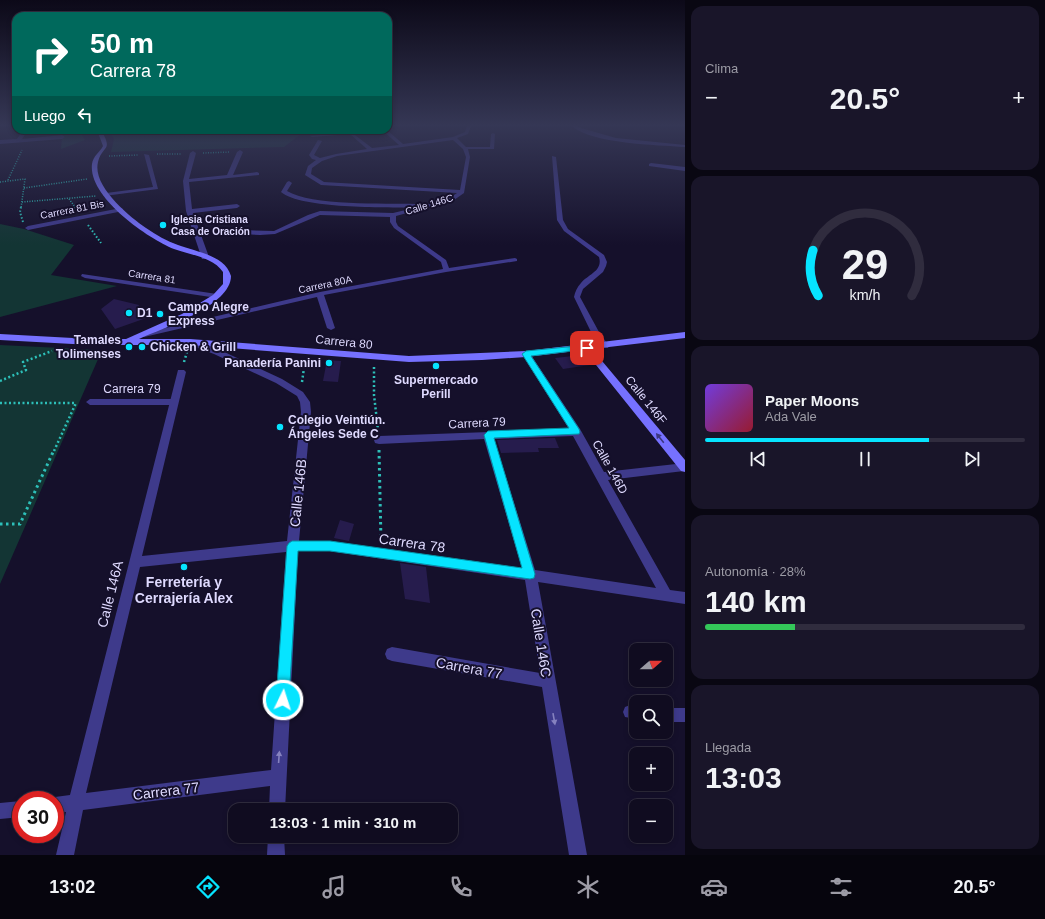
<!DOCTYPE html>
<html lang="es">
<meta charset="utf-8">
<style>
body{margin:0;font-family:Helvetica,sans-serif;background:#191529;color:#f1f3f6;height:100vh;display:flex;flex-direction:column;font-size:15px;white-space:nowrap}
*{box-sizing:border-box;margin:0}
p{font-size:13px;color:#9c9ba5}
.icon{flex:none;width:22px;height:22px;fill:none;stroke:currentColor;stroke-width:2;stroke-linecap:round;stroke-linejoin:round}
.map{position:relative;flex:1;overflow:hidden}
.details{display:flex;flex-direction:column;gap:6px;padding:6px;background:#090712;width:360px}
.details>*{flex:none}
.guide{position:absolute;left:12px;top:12px;width:380px;height:122px;border-radius:12px;box-shadow:0 2px 6px #0003,0 0 0 1px #302c3e;background:#00695c;color:#fff;overflow:hidden}
.needle{width:26px;rotate:70deg}
.fabs{position:absolute;left:629px;top:643px;display:grid;gap:8px}
.fabs a{display:grid;place-items:center;width:44px;height:44px;border-radius:8px;background:#100c20;box-shadow:0 2px 6px #0003,0 0 0 1px #302c3e;font-size:20px}
.speed{position:absolute;left:12px;top:791px;display:flex;gap:8px;font-size:20px;font-weight:700;text-align:center}
.speed>*{display:grid;place-content:center;width:52px;height:52px;border-radius:50%;background:#100c20;box-shadow:0 2px 6px #0003,0 0 0 1px #302c3e;line-height:1}
.speed .limit{border:6px solid #d22;background:#fff;color:#111}
.pin{position:absolute;display:grid;place-items:center;width:34px;height:34px;color:#fff;margin:-17px;border-radius:8px;box-shadow:0 2px 6px #0006}
.me{position:absolute;width:44px;margin:-22px;rotate:4deg;stroke-linejoin:round;filter:drop-shadow(0 0 3px #0008)}
.turn{display:flex;align-items:center;gap:14px;height:84px;padding:0 12px;font-size:18px}
.turn .icon{width:52px;height:52px;stroke-width:2.5}
.turn b{display:block;font-size:28px;line-height:34px}
.then{display:flex;align-items:center;height:38px;padding:0 12px;background:#0003;gap:8px;font-size:15px}
.big{font-size:30px;font-weight:800;line-height:1.1}
.details .widget{flex:1;display:flex;flex-direction:column;justify-content:center;gap:6px;min-width:0;padding:0 14px;border-radius:12px;background:#191529}
.details .dial{align-items:center;gap:0}
.dial svg{height:104px;overflow:visible;fill:none;stroke:#302c3e;stroke-width:7;stroke-linecap:round;text-anchor:middle}
.dial text{fill:#f1f3f6;stroke:none}
.song{display:flex;align-items:center;gap:12px}
.cover{width:48px;height:48px;border-radius:6px;background:linear-gradient(135deg,hsl(260 70% 55%),hsl(350 70% 35%))}
.played{height:4px;border-radius:2px;background:linear-gradient(90deg,#06e4ff 70%,#302c3e 70%)}
.keys{display:flex;justify-content:space-around;direction:ltr}
.heat{display:flex;justify-content:space-between;align-items:center;font-size:22px;direction:ltr}
.charge{height:6px;border-radius:3px;background:linear-gradient(90deg,#34c759 28%,#302c3e 0)}
.trip{position:absolute;left:228px;top:803px;width:230px;height:40px;border-radius:12px;background:#100c20;box-shadow:0 2px 6px #0003,0 0 0 1px #302c3e;font-weight:800;line-height:40px;text-align:center}
.tab-bar{display:flex;height:64px;justify-content:space-around;align-items:center;background:#06050d;color:#9c9ba5}
.tab-bar .icon{width:28px;height:28px}
.tab-bar .current{color:#06e4ff}
.tab-bar b{font-size:18px;color:#f1f3f6}
main{display:flex;flex:1;min-height:0}
.map>svg:first-child{display:block}
</style>
<main>
<div class="map">
<svg width="685" height="855" viewBox="0 0 685 855">
<rect width="100%" height="100%" fill="#15102b"/>
<path fill="#133534" d="M65 130H78L85 140 61 149 62 137Z
M108 130H306L284 147 111 152 114 139Z
M0 224 24 229 74 245 51 275 117 286 0 317Z
M0 345 102 350 0 584Z"/>
<path fill="#261c4d" d="M114 299 139 305 138 307 152 316 115 329 101 309Z
M582 355 590 365 563 369 555 358Z
M327 360 341 361 338 382 323 381Z
M555 438 559 448H538L539 452 501 453 497 440Z
M340 520 354 524 349 541 334 538Z
M400 563 426 567 430 603 405 599Z"/>
<g fill="none" stroke-linecap="round" stroke-linejoin="round">
<path stroke="#2dc0b9" stroke-width="1.5" stroke-dasharray="1 1.5" stroke-linecap="butt" d="M203 153 230 152
M157 154H182
M109 156 138 155
M8 180 22 150
M0 182 25 179 21 208
M24 188 87 179
M69 199 76 208
M22 202 96 196"/>
<path stroke="#2dc0b9" stroke-width="2" stroke-dasharray="1.5 2" stroke-linecap="butt" d="M21 207 20 212 23 222
M75 207 76 209
M88 225 101 243"/>
<path stroke="#2dc0b9" stroke-width="2.5" stroke-dasharray="2 2.5" stroke-linecap="butt" d="M184 362 187 352
M374 367V395L378 430
M0 381 26 370 23 362 52 351
M302 382 305 361
M0 403H75
M54 451 76 403"/>
<path stroke="#2dc0b9" stroke-width="3" stroke-dasharray="2.5 3.5" stroke-linecap="butt" d="M379 450 381 541
M0 524H20L54 450"/>
<path fill="#3e3a8b" fill-rule="evenodd" d="M467 126H471L468 134 457 138 466 147H490L491 134 493 133 495 134 494 149H468L470 157 464 193 454 200 396 216V222L398 226 446 260 449 268 515 258 517 259V261L446 272 324 295 335 328 331 330 327 328 317 297 144 337 140 335 144 333 320 292 443 269 441 262 394 228 390 222V217L320 215 275 234 260 235 240 234 237 232 240 230 274 231 308 215 320 211 393 213 414 208C386 207 301 209 281 192L287 182 289 181 292 183 287 191C311 206 385 203 415 204L417 207 450 198 457 193 321 185 305 175 308 166 316 160 312 159 309 155 318 140 322 141 314 155 320 158 336 154 367 149 350 134 312 137 310 136 351 132 372 148 399 145 382 130H387L403 144 453 137 465 132ZM453 140 463 149 466 157 460 190 324 182 311 174 312 168 322 161 337 156Z
M572 126H577L581 128 616 138 685 145V147C657 145 592 144 572 126Z
M371 130H380L372 132 370 131Z
M552 156 556 157 563 220 568 229 604 255 607 262 606 266 603 272 583 289 580 297 599 332 609 346 608 348H602L591 332 574 297C575 292 577 287 581 283 589 274 603 271 599 257L564 231 557 220Z
M90 399H174L178 402 174 405H90L86 402Z"/>
<path fill="#3e3a8b" fill-rule="evenodd" d="M23 130H28L22 139 62 135 65 137 62 139 0 144V140L17 139Z
M240 150 243 152 233 175 257 172 259 173V175L189 182 192 209 237 204 240 206 237 208 193 213 209 257 205 259H202L186 211 183 181 190 153 193 151 196 153 189 179 227 175 237 152Z
M144 154 149 155 158 189 104 196 103 195 106 193 153 187Z
M651 163 685 167V171L649 166V164Z
M121 208 123 209V211L28 230 25 228 28 226Z
M82 274 217 294 221 296 217 298 85 278 81 276Z
M190 339 220 350 282 379 303 392 310 402 311 412 299 541H329L522 568 484 439 379 444 375 443 374 440 375 437 379 436 569 429 522 354 526 351 529 352 580 429 604 472 685 463 684 471 608 480 670 590 685 592V604L538 582 587 855H569L542 687 392 661 387 659 385 654 387 649 392 647 540 673 525 580 329 551H298L285 810H269L270 786 83 810 74 855H56L66 812 55 813V800H49L55 797 70 795 178 370H184L186 372 142 556 287 541 301 412 300 402 297 396 276 383 214 354 187 344 186 342ZM573 436 656 588 535 570 494 439ZM286 552 271 770 86 793 140 567Z
M630 705H636V719L625 717 623 712 625 707Z
M666 708H685V722H666Z
M21 801V817L0 819V803Z
M268 836H284L285 855H267Z"/>
<path fill="#7671ff" fill-rule="evenodd" d="M97 130H101C114 152 102 145 98 162 92 186 129 216 146 228 156 235 167 241 178 245 196 252 225 255 231 276 231 306 163 328 139 339H190L409 356 526 351 685 332V338L592 349 685 460V472L681 471 584 350 526 357 482 360 409 362 190 345H91L0 340V334L91 339H126L182 314 213 295 223 284V272C213 257 190 255 174 249 147 238 88 197 92 164 93 156 100 152 103 146Z"/>
</g>
<defs><path id="oneway-solid" d="M-6-.8H1V-3.2L6.5 0L1 3.2V.8H-6Z"/></defs>
<use fill="#3c3780" href="#oneway-solid" transform="translate(660 438) rotate(-129)"/>
<g fill="#8682bf">
<use href="#oneway-solid" transform="translate(554 719) rotate(80)"/>
<use href="#oneway-solid" transform="translate(279 757) rotate(-86)"/>
</g>
<linearGradient id="sky" x2="0" y2="1"><stop stop-color="#0c0918"/><stop offset="0.51" stop-color="#353755"/><stop offset="1" stop-color="#353755" stop-opacity="0"/></linearGradient>
<rect width="685" height="245" fill="url(#sky)"/>
<path fill="#06e4ff" stroke="#0494a6" d="M587 345 590 346V349L531 356 579 429 580 432 579 434 494 438 535 574 534 578 530 579 330 551H298L289 700 288 705 283 707 278 705 276 700 287 546 289 543 292 541H330L522 568 484 435 488 431 569 428 522 354 526 351Z"/>
<g fill="#06e4ff" stroke="#15102b" stroke-width="1.5">
<circle cx="163" cy="225" r="4"/>
<circle cx="129" cy="313" r="4"/>
<circle cx="160" cy="314" r="4"/>
<circle cx="129" cy="347" r="4"/>
<circle cx="142" cy="347" r="4"/>
<circle cx="329" cy="363" r="4"/>
<circle cx="436" cy="366" r="4"/>
<circle cx="280" cy="427" r="4"/>
<circle cx="184" cy="567" r="4"/>
</g>
<g text-anchor="middle" stroke-width="4" stroke-linejoin="round" paint-order="stroke">
<g font-size="10" fill="#dfdaff" stroke="#15102b">
<text transform="translate(429 204) rotate(-17)" y="4">Calle 146C</text>
<text transform="translate(72 209) rotate(-11)" y="4">Carrera 81 Bis</text>
<text transform="translate(152 276) rotate(9)" y="4">Carrera 81</text>
<text transform="translate(325 284) rotate(-12)" y="4">Carrera 80A</text>
</g>
<g font-size="10" font-weight="bold" fill="#dfdaff" stroke="#15102b" text-anchor="start">
<text x="171" y="223">Iglesia Cristiana<tspan x="171" dy="12">Casa de Oración</tspan></text>
</g>
<g font-size="12" font-weight="bold" fill="#dfdaff" stroke="#15102b" text-anchor="start">
<text x="168" y="311">Campo Alegre<tspan x="168" dy="14">Express</tspan></text>
<text x="137" y="317">D1</text>
<text x="121" y="344" text-anchor="end">Tamales<tspan x="121" dy="14">Tolimenses</tspan></text>
<text x="150" y="351">Chicken &amp; Grill</text>
<text x="321" y="367" text-anchor="end">Panadería Panini</text>
<text x="436" y="384" text-anchor="middle">Supermercado<tspan x="436" dy="14">Perill</tspan></text>
<text x="288" y="424">Colegio Veintiún.<tspan x="288" dy="14">Ángeles Sede C</tspan></text>
</g>
<g font-size="12" fill="#dfdaff" stroke="#15102b">
<text transform="translate(344 342) rotate(6)" y="4">Carrera 80</text>
<text x="132" y="393">Carrera 79</text>
<text transform="translate(646 400) rotate(51)" y="4">Calle 146F</text>
<text transform="translate(477 423) rotate(-3)" y="4">Carrera 79</text>
<text transform="translate(610 467) rotate(61)" y="4">Calle 146D</text>
</g>
<g font-size="14" fill="#dfdaff" stroke="#15102b">
<text transform="translate(298 493) rotate(-84)" y="5">Calle 146B</text>
<text transform="translate(412 543) rotate(8)" y="5">Carrera 78</text>
<text transform="translate(110 594) rotate(-76)" y="5">Calle 146A</text>
<text transform="translate(541 643) rotate(81)" y="5">Calle 146C</text>
<text transform="translate(469 668) rotate(10)" y="5">Carrera 77</text>
<text transform="translate(166 791) rotate(-7)" y="5">Carrera 77</text>
</g>
<g font-size="14" font-weight="bold" fill="#dfdaff" stroke="#15102b">
<text x="184" y="587">Ferretería y<tspan x="184" dy="16">Cerrajería Alex</tspan></text>
</g>
</g>
</svg>
<div class="fabs">
<a><svg class="needle" viewBox="-14 -14 28 28"><path d="M0-13l5 13h-10z" fill="#e53935"/><path d="M0 13l5-13h-10z" fill="#9c9ba5"/></svg></a>
<a><svg class="icon" aria-label="search" viewBox="0 0 24 24"><circle cx="10" cy="10" r="6"/><path d="M15 15l6 6"/></svg></a>
<a>+</a>
<a>−</a>
</div>
<div class="speed"><div class="limit">30</div></div>
<div class="pin" style="left:587px;top:348px;background:#d93025"><svg class="icon" aria-label="arrive" viewBox="0 0 24 24"><path d="M6 21V4h12l-3 4 3 4H6"/></svg></div>
<svg class="me" style="left:283px;top:700px" viewBox="-20 -20 40 40"><circle r="17" fill="#06e4ff" stroke="#fff" stroke-width="3"/><path d="M0-11L8 9 0 5-8 9z" fill="#fff"/></svg>
<div class="trip">13:03 · 1 min · 310 m</div>
<div class="guide">
<div class="turn"><svg class="icon" aria-label="right" viewBox="0 0 24 24"><path d="M7 20v-9h11M14 6l5 5-5 5"/></svg><div><b>50 m</b>Carrera 78</div></div>
<div class="then">Luego<svg class="icon" aria-label="left" viewBox="0 0 24 24"><path d="M17 20v-9H6M10 6l-5 5 5 5"/></svg></div>
</div>
</div>
<section class="details">
<div class="widget"><p>Clima</p>
<div class="heat"><a>−</a><b class="big">20.5°</b><a>+</a></div>
</div>
<div class="widget dial"><svg viewBox="0 0 100 80">
<path d="M14 69A42 42 0 1 1 86 69"/>
<path d="M14 69A42 42 0 0 1 10 34" stroke="#06e4ff"/>
<text x="50" y="56" font-size="32" font-weight="700">29</text>
<text x="50" y="72" font-size="11">km/h</text>
</svg></div>
<div class="widget">
<div class="song"><i class="cover"></i><div><b>Paper Moons</b><p>Ada Vale</p></div></div>
<div class="played"></div>
<div class="keys"><svg class="icon" aria-label="previous" viewBox="0 0 24 24"><path d="M18 5L8 12l10 7zM5 5v14"/></svg><svg class="icon" aria-label="pause" viewBox="0 0 24 24"><path d="M8 5v14M16 5v14"/></svg><svg class="icon" aria-label="next" viewBox="0 0 24 24"><path d="M6 5l10 7-10 7zM19 5v14"/></svg></div>
</div>
<div class="widget"><p>Autonomía · 28%</p><b class="big">140 km</b><div class="charge"></div></div>
<div class="widget"><p>Llegada</p><b class="big">13:03</b></div>
</section>
</main>
<nav class="tab-bar">
<b>13:02</b>
<svg class="icon current" aria-label="directions" viewBox="0 0 24 24"><path d="M12 3l9 9-9 9-9-9zM9 14v-3h6M13 9l2 2-2 2"/></svg>
<svg class="icon" aria-label="music" viewBox="0 0 24 24"><path d="M9 18V5l10-2v13"/><circle cx="6" cy="18" r="3"/><circle cx="16" cy="16" r="3"/></svg>
<svg class="icon" aria-label="phone" viewBox="0 0 24 24"><path d="M5 4h4l2 5-3 2q2 4 5 5l2-3 5 2v4C11 20 4 13 5 4z"/></svg>
<svg class="icon" aria-label="climate" viewBox="0 0 24 24"><path d="M12 3v18M4 7l16 10M4 17L20 7"/></svg>
<svg class="icon" aria-label="car" viewBox="0 0 24 24"><path d="M5 17H2v-5l4-1 3-4h7l3 4 3 1v5h-3M9 17h6M6 11h13"/><circle cx="7" cy="17" r="2"/><circle cx="17" cy="17" r="2"/></svg>
<svg class="icon" aria-label="filters" viewBox="0 0 24 24"><path d="M4 7h16M4 17h16"/><circle cx="9" cy="7" r="2"/><circle cx="15" cy="17" r="2"/></svg>
<b>20.5°</b>
</nav>
